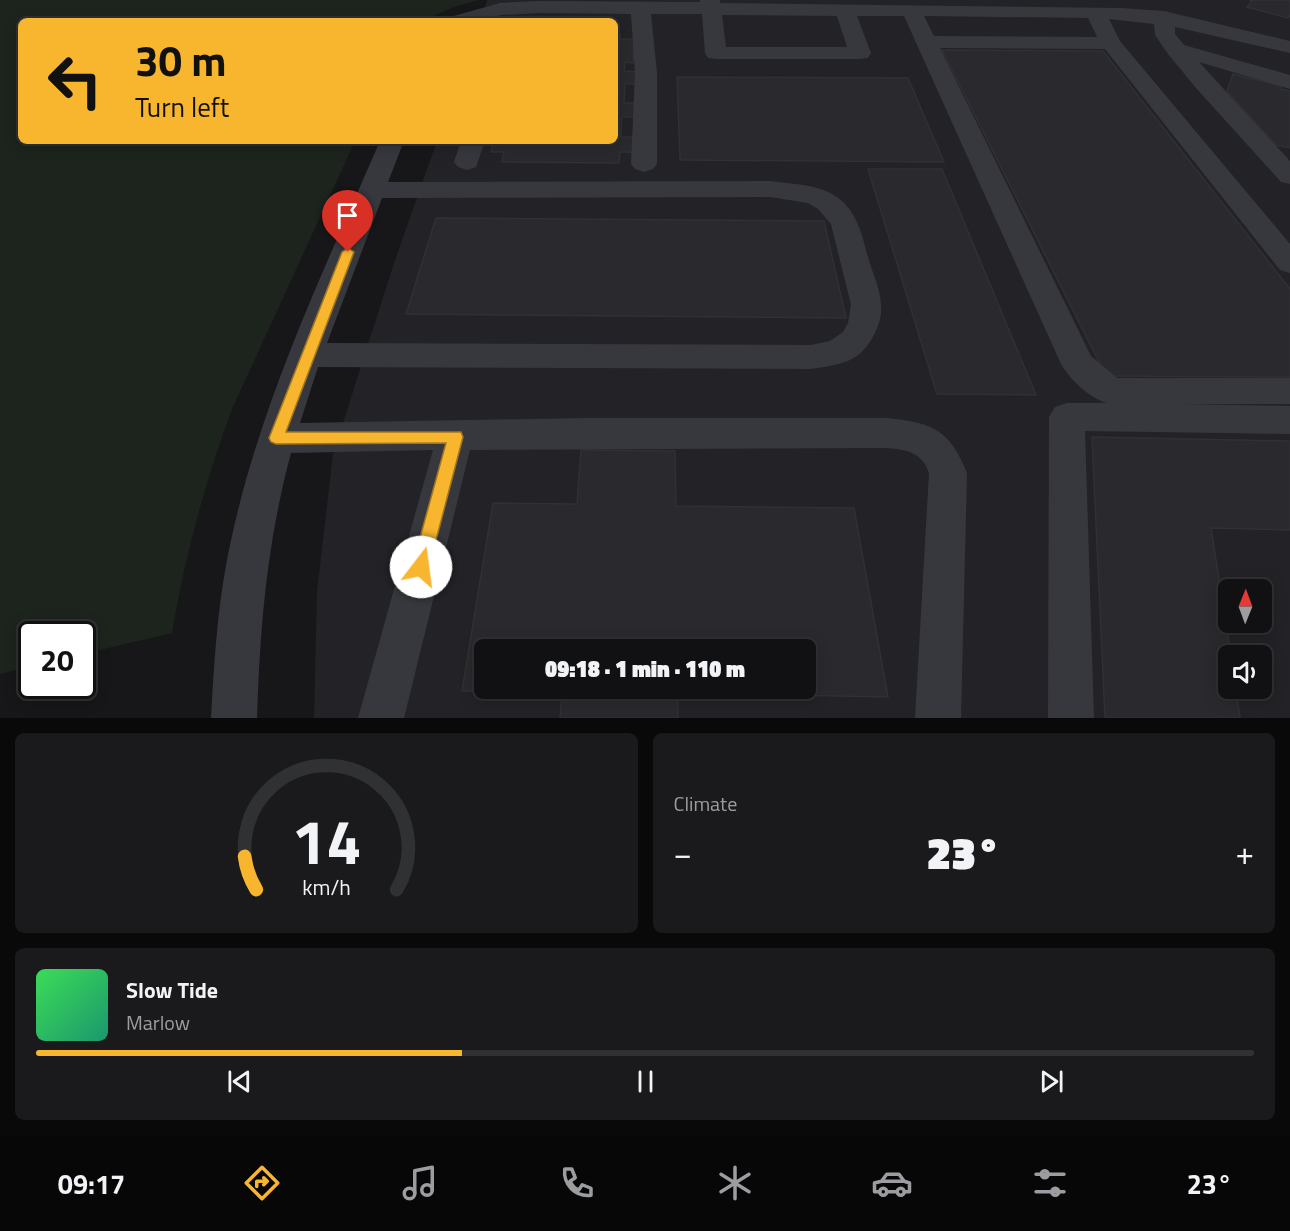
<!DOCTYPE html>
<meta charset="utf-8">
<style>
body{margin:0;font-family:"Titillium Web",sans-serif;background:#1a1a1c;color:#f1f3f6;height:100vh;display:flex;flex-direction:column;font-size:22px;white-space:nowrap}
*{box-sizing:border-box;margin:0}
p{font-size:20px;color:#9c9da0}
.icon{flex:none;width:33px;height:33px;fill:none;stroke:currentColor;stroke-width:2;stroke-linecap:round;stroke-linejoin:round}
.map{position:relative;height:718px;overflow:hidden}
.sheet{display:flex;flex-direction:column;gap:15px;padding:15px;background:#09090a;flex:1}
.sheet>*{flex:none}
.top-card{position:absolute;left:18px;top:18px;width:600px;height:126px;border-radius:9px;box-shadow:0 3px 15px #0003,0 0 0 2px #303133;background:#f8b62f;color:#111;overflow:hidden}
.needle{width:39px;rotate:1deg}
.controls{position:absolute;left:1218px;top:579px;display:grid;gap:12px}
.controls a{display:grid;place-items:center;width:54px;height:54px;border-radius:9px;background:#111113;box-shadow:0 3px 15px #0003,0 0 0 2px #303133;font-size:30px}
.speed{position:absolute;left:18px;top:621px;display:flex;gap:12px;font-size:30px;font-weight:700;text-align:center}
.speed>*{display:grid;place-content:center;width:78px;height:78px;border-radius:50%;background:#111113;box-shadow:0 3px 15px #0003,0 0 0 2px #303133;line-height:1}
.speed .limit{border:3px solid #111;border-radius:9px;background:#fff;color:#111}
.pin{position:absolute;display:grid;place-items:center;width:51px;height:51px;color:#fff;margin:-62px -26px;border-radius:50% 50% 50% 0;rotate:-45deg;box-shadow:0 0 6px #0007}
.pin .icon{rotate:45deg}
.me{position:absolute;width:66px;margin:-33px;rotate:15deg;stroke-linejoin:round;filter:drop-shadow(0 0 4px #0008)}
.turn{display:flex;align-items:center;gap:21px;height:126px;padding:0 18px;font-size:27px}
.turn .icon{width:78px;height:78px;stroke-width:2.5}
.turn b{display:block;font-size:42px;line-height:51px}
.big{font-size:45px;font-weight:800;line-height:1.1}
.sheet .card{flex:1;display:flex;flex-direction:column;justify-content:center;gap:9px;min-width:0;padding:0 21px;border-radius:9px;background:#1a1a1c}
.sheet .dial{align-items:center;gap:0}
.dial svg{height:156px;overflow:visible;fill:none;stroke:#303133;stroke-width:7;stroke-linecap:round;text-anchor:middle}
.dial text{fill:#f1f3f6;stroke:none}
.song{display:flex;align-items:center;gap:18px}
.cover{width:72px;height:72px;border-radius:9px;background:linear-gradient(135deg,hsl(130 70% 55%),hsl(160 70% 35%))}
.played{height:6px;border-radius:3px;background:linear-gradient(90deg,#f8b62f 35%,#303133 35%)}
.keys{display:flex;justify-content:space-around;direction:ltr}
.heat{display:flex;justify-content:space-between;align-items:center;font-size:33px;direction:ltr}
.sheet .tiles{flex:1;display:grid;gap:15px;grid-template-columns:1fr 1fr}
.card:last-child{grid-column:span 2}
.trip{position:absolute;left:474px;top:639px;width:342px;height:60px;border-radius:9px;background:#111113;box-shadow:0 3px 15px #0003,0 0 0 2px #303133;font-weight:800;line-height:60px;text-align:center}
.dock{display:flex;height:96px;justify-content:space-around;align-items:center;background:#070708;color:#9c9da0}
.dock .icon{width:42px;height:42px}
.dock .active{color:#f8b62f}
.dock b{font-size:27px;color:#f1f3f6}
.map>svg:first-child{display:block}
</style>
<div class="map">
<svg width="1290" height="718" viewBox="0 0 1290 718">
<rect width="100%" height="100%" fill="#171719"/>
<path fill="#232226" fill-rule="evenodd" d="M487 0H1290V718H314L317 591 333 454 394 263 437 141H615V21H480ZM1228 590H1262V622H1228ZM484 650H806V688H484ZM1228 656H1262V688H1228Z"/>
<path fill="#1c241d" d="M0 0H478L454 7 423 21H21V141H355L232 409C205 482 185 556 172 633L83 654 82 634H32L31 666 0 674Z"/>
<path fill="#2a292d" stroke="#313035" stroke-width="1.5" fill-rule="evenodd" d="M1249 0H1290V15L1288 18 1247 7 1252 1Z
M615 34H620V39H634L633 63 625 62 624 71 636 72V84H625L624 103H635L634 117H622L621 137H633V152H620L619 163 502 162 504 152H491L494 141H615Z
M942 50 1103 51 1290 289V377L1106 376Z
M1233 74 1281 86 1280 89 1290 91V148L1276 145 1227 91Z
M677 77 908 78 944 162 680 160Z
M868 169H942L1036 395 937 394Z
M436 218 824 221 846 318 406 314Z
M1092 437 1290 441V530L1211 528 1231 656H1228V688H1236L1240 718H1105Z
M581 450 675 451 676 506 854 508 888 697 678 693V718H560L562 693 462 691 493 503 577 504ZM484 650H806V688H484Z"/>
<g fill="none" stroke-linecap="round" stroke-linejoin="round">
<path fill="#37383e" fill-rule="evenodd" d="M700 0H720V3L1120 8 1164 11 1290 41V53L1175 27V34L1184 45 1290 75V89L1199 62 1290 161V184L1281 182 1196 88 1168 54 1155 35 1154 24 1109 19 1120 41 1290 244V273L1280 270 1105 49 940 48 1091 356 1117 378H1290V404H1184L1290 406V434L1085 431 1094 718H1048L1049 417 1055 407 1067 403H1107C1090 398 1070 380 1061 364L904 16H857L871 53 868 58 860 59H716L708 58 705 53 702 14H651L657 73V164L653 169 644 172 635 169 631 164 635 73 631 14 539 13 501 15 479 21H447L450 17 500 3 539 1 700 2ZM722 15 837 16 847 47H726ZM924 16 1088 18 1097 37 934 36Z
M380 141H404L388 182 770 181C791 184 819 184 837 197 857 211 862 235 868 257 872 272 881 290 881 306 882 316 879 324 875 333 860 363 842 364 811 369L318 367 300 423 587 418H887C933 423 949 429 967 473L961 718H915L929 473C922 452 907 450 887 448L470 450 404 718H358L433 450 291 453C267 543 260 624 257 718H211C214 665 217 612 227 560 255 413 321 277 380 141ZM770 197 808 203 818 209 831 224 851 305 848 323 843 332 830 341 811 345 327 343 382 198Z
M461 141H485L476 167 467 170 458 167 454 162Z"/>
</g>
<path fill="#f8b62f" stroke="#a1761f" stroke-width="1.5" d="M348 248 354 252 286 432H461L463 437 429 567 427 572 421 574 415 572 412 567 446 443 276 444 271 442 269 438 342 252Z"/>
</svg>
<div class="controls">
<a><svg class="needle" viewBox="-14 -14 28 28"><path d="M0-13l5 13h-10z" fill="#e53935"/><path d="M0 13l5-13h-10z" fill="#9c9da0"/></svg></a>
<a><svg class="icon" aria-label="sound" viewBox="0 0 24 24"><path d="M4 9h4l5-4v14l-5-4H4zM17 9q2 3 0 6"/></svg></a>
</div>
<div class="speed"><div class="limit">20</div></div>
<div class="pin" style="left:348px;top:252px;background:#d93025"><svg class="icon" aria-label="arrive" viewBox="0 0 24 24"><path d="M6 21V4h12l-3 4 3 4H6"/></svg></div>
<svg class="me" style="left:421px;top:567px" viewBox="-20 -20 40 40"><circle r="19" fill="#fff"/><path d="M0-13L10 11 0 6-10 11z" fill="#f8b62f"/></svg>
<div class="trip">09:18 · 1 min · 110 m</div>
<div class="top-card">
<div class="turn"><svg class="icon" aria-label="left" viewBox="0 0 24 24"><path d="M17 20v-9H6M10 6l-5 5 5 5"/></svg><div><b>30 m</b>Turn left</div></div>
</div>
</div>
<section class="sheet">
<div class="tiles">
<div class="card dial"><svg viewBox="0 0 100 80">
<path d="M14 69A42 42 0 1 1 86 69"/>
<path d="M14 69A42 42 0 0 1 8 52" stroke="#f8b62f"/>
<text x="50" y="56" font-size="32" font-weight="700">14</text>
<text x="50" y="72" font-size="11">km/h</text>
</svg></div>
<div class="card"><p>Climate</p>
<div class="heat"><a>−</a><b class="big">23°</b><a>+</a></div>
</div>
<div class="card">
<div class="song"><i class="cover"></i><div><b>Slow Tide</b><p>Marlow</p></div></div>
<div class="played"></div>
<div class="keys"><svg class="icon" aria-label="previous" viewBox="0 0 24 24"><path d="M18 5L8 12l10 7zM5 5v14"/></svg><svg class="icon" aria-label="pause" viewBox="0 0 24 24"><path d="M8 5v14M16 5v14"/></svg><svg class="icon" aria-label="next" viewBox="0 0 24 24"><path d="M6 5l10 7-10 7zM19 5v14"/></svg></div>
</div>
</div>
</section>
<nav class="dock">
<b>09:17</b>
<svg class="icon active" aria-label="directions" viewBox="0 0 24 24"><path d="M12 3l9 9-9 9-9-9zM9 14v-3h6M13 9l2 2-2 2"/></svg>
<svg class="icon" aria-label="music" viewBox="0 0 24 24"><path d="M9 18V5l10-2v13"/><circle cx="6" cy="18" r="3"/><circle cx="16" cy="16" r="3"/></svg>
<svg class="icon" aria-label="phone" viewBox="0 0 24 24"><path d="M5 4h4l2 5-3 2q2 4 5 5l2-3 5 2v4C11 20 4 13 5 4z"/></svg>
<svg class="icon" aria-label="climate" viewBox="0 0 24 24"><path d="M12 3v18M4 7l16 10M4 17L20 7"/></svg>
<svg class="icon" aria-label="car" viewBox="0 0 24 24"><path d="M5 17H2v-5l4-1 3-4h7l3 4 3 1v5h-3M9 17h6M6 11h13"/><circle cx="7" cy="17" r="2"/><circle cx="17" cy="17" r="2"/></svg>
<svg class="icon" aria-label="filters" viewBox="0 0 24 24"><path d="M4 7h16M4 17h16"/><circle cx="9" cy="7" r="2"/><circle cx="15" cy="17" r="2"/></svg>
<b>23°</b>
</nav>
